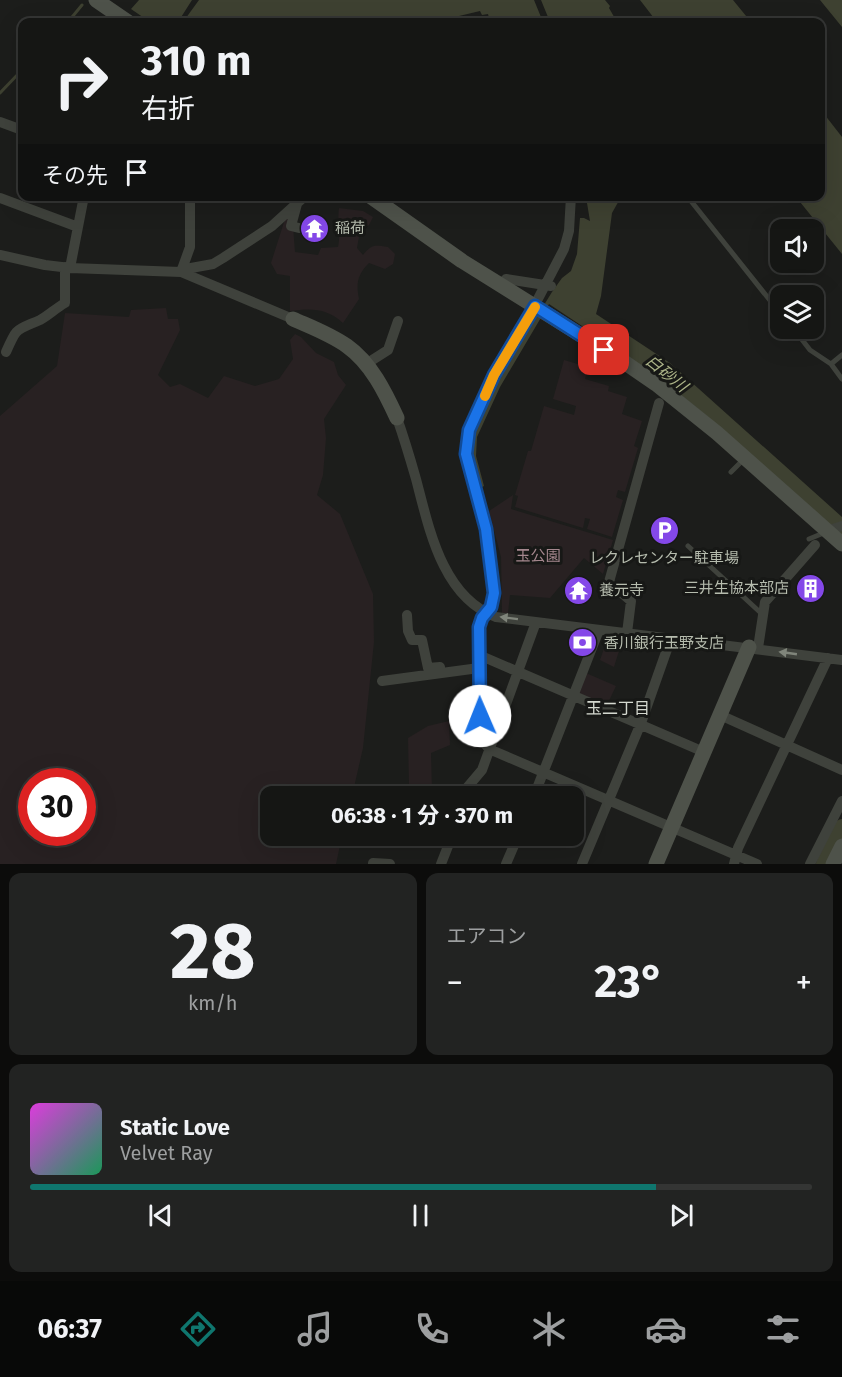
<!DOCTYPE html>
<html lang="ja">
<meta charset="utf-8">
<style>
body{margin:0;font-family:"Fira Sans","Noto Sans JP",sans-serif;background:#222322;color:#f1f3f6;height:100vh;display:flex;flex-direction:column;font-size:22px;white-space:nowrap}
*{box-sizing:border-box;margin:0}
p{font-size:20px;color:#9d9fa0}
.icon{flex:none;width:33px;height:33px;fill:none;stroke:currentColor;stroke-width:2;stroke-linecap:round;stroke-linejoin:round}
.map{position:relative;height:864px;overflow:hidden}
.side{display:flex;flex-direction:column;gap:9px;padding:9px;background:#0c0c0b;flex:1}
.side>*{flex:none}
.hud{position:absolute;left:18px;top:18px;width:807px;height:183px;border-radius:12px;box-shadow:0 6px 24px #0002,0 0 0 2px #343534;background:#151614;color:#f1f3f6;overflow:hidden}
.fabs{position:absolute;left:770px;top:219px;display:grid;gap:12px}
.fabs a{display:grid;place-items:center;width:54px;height:54px;border-radius:12px;background:#151614;box-shadow:0 6px 24px #0002,0 0 0 2px #343534;font-size:30px}
.speed{position:absolute;left:18px;top:768px;display:flex;gap:12px;font-size:30px;font-weight:700;text-align:center}
.speed>*{display:grid;place-content:center;width:78px;height:78px;border-radius:50%;background:#151614;box-shadow:0 6px 24px #0002,0 0 0 2px #343534;line-height:1}
.speed .limit{border:9px solid #d22;background:#fff;color:#111}
.pin{position:absolute;display:grid;place-items:center;width:51px;height:51px;color:#fff;margin:-26px;border-radius:12px;box-shadow:0 3px 9px #0006}
.me{position:absolute;width:66px;margin:-33px;rotate:359deg;stroke-linejoin:round;filter:drop-shadow(0 0 4px #0008)}
.turn{display:flex;align-items:center;gap:21px;height:126px;padding:0 24px;font-size:27px}
.turn .icon{width:78px;height:78px;stroke-width:2.5}
.turn b{display:block;font-size:42px;line-height:51px}
.then{display:flex;align-items:center;height:57px;padding:0 24px;background:#0003;gap:12px;font-size:22px}
.big{font-size:45px;font-weight:700;line-height:1.1}
.side .tile{flex:1;display:flex;flex-direction:column;justify-content:center;gap:9px;min-width:0;padding:0 21px;border-radius:12px;background:#222322}
.side .dial{align-items:center;gap:0}
.dial b{font-size:78px;line-height:1}
.song{display:flex;align-items:center;gap:18px}
.cover{width:72px;height:72px;border-radius:9px;background:linear-gradient(135deg,hsl(300 70% 55%),hsl(150 70% 35%))}
.played{height:6px;border-radius:3px;background:linear-gradient(90deg,#0f766e 80%,#343534 80%)}
.keys{display:flex;justify-content:space-around;direction:ltr}
.heat{display:flex;justify-content:space-between;align-items:center;font-size:33px;direction:ltr}
.side .tiles{flex:1;display:grid;gap:9px;grid-template-columns:1fr 1fr}
.tile:last-child{grid-column:span 2}
.trip{position:absolute;left:260px;top:786px;width:324px;height:60px;border-radius:12px;background:#151614;box-shadow:0 6px 24px #0002,0 0 0 2px #343534;font-weight:700;line-height:60px;text-align:center}
.tabs{display:flex;height:96px;justify-content:space-around;align-items:center;background:#080908;color:#9d9fa0}
.tabs .icon{width:42px;height:42px}
.tabs .active{color:#0f766e}
.tabs b{font-size:27px;color:#f1f3f6}
.map>svg:first-child{display:block}
</style>
<div class="map">
<svg width="842" height="864" viewBox="0 0 842 864">
<rect width="100%" height="100%" fill="#1c1d1b"/>
<path fill="#282122" fill-rule="evenodd" d="M339 208 363 211 373 217 369 225 360 231 357 248 363 255C372 244 374 245 388 247L395 254 393 264 385 269 369 263C357 275 356 284 359 299L343 323C327 308 311 308 290 311V276L277 274 271 263 285 219 292 213 295 252 318 255 321 248 338 247C341 233 337 221 339 208Z
M166 308 168 319H178L180 330 158 375 170 387 180 384 208 398 224 376 255 386 279 379 293 359 290 340 295 334 301 337 316 353 334 362 338 375 346 385 324 419 326 438 323 475 317 495 340 514 373 594 374 642 363 748 352 796H270V836H342L336 864H0V416L57 366 65 313 129 317 131 310ZM32 782H82V832H32Z
M564 360 588 367 585 379 609 386 608 391 627 397 622 414 642 421 634 446 638 448 625 492 618 490 616 497 623 500 612 537 587 529 590 519 585 518 583 528 515 507 518 496 515 495 528 451H531L544 406 574 415 576 406 553 399Z
M513 495 511 509 613 540 603 574 584 558 550 598 510 595 508 613H502L501 557 489 511Z
M608 637 623 638 614 667 600 660Z
M586 673 616 686 607 705 578 693Z
M449 721 450 745 431 753 432 791 409 786 408 738 428 726Z"/>
<path fill="#3e4131" d="M139 0H192L178 22H150L131 9Z
M199 0H534L543 22H490L488 14 482 15 480 11 434 22H183Z
M541 0H605L610 6 609 8 617 22H550Z
M640 0H733L751 22H657Z
M820 0H842V27Z
M821 110 842 137V254L796 197 820 196Z
M586 197H621L612 213 601 296 596 314 670 363 842 517V535L707 416 660 378 549 304 500 387 477 437 476 456 484 486 480 488 472 456 473 436 496 384 523 339 552 292 562 278 571 271 577 254 580 218H584L590 221Z"/>
<g fill="none" stroke-linecap="round" stroke-linejoin="round">
<path stroke="#3e4131" stroke-width="3" d="M68 22 82 5
M0 93 22 70"/>
<path stroke="#3e4131" stroke-width="16" d="M824 864 842 827"/>
<path stroke="#3f423c" stroke-width="5" d="M687 196 780 313
M793 328 810 350 831 364 842 379
M831 364 842 355
M731 472 744 459
M809 539 826 532
M688 546 762 614"/>
<path stroke="#3f423c" stroke-width="10" d="M0 122 22 130
M571 196 569 231 564 249 528 318 494 375 469 430 467 454 486 529 494 593 491 607 482 618 479 627 482 740 489 749 757 864
M0 198 78 227
M297 204 291 226 299 228
M0 255 45 265 70 268 181 272 293 319
M70 268 84 196
M181 272 191 268 213 264 223 258 272 226 305 196
M181 272 190 247V196
M501 286 506 279 551 286
M6 352C17 327 15 331 40 320 48 316 56 308 65 303V267
M366 364 388 350 398 321
M397 418C404 438 410 458 416 479 429 528 442 597 496 617L842 660
M827 531 842 526
M407 615 408 631 412 640H422L428 668 440 667
M627 633 631 601 609 582 659 403
M758 648 765 602 815 545
M479 655 704 752
M382 681 479 668
M720 715 842 770
M460 796 482 770 536 622
M534 796 599 630
M373 863 390 864
M441 864 452 836
M506 864 518 836
M582 864 641 723 671 638
M734 864 738 848 828 658
M810 864 842 801"/>
<path stroke="#4e524a" stroke-width="15" d="M96 0 128 22
M370 196 462 261 624 362 656 384 717 433 842 544
M293 319C311 327 330 334 347 346 371 363 385 392 397 418
M656 864 749 647
M833 864 842 846"/>
</g>
<defs><path id="oneway-solid" d="M-6-.8H1V-3.2L6.5 0L1 3.2V.8H-6Z" transform="scale(1.5)"/></defs>
<g fill="#80857b">
<use href="#oneway-solid" transform="translate(509 618) rotate(-173)"/>
<use href="#oneway-solid" transform="translate(788 653) rotate(-172)"/>
</g>
<g fill="none" stroke-linecap="round" stroke-linejoin="round">
<defs>
<path id="route" d="M480 716 479 627 482 618 491 607 494 593 486 529 466 454 469 430 494 375 535 306 604 350"/>
</defs>
<use href="#route" stroke="#114b97" stroke-width="15"/>
<use href="#route" stroke="#1a73e8" stroke-width="10"/>
<path stroke="#f59e0b" stroke-width="10" d="M485 396 494 375 535 307"/>
</g>
<defs>
<symbol id="temple-disc" viewBox="-11 -11 22 22"><circle r="9.5" fill="#8448e8" stroke="#171816"/><path d="M0-6L5-2H3V0L6.5 2.5H4V6H1.5V3h-3V6H-4V2.5H-6.5L-3 0V-2H-5Z" fill="#fff"/></symbol>
<symbol id="parking-disc" viewBox="-11 -11 22 22"><circle r="9.5" fill="#8448e8" stroke="#171816"/><path d="M-3.5-5.5H1a3.5 3.5 0 0 1 0 7H-1V5.5H-3.5ZM-1-3.4V-.6H.8a1.4 1.4 0 0 0 0-2.8Z" fill="#fff"/></symbol>
<symbol id="building-disc" viewBox="-11 -11 22 22"><circle r="9.5" fill="#8448e8" stroke="#171816"/><path d="M-4-6H4V6H1V3H-1V6H-4ZM-2.5-4.3h1.7v1.8h-1.7ZM.8-4.3h1.7v1.8H.8ZM-2.5-1h1.7V.8h-1.7ZM.8-1h1.7V.8H.8Z" fill="#fff"/></symbol>
<symbol id="bank-disc" viewBox="-11 -11 22 22"><circle r="9.5" fill="#8448e8" stroke="#171816"/><path d="M-6-4H6V4H-6ZM0-2.3a2.3 2.3 0 1 0 0 4.6a2.3 2.3 0 1 0 0-4.6Z" fill="#fff"/></symbol>
</defs>
<g fill-rule="evenodd">
<use href="#temple-disc" x="298" y="212" width="33" height="33"/>
<use href="#parking-disc" x="648" y="514" width="33" height="33"/>
<use href="#building-disc" x="794" y="572" width="33" height="33"/>
<use href="#temple-disc" x="562" y="574" width="33" height="33"/>
<use href="#bank-disc" x="566" y="626" width="33" height="33"/>
</g>
<g text-anchor="middle" stroke-width="6" stroke-linejoin="round" paint-order="stroke">
<g font-size="15" fill="#b6bcae" stroke="#171816" text-anchor="start">
<text x="335" y="233">稲荷</text>
<text x="664" y="563" text-anchor="middle">レクレセンター駐車場</text>
<text x="789" y="593" text-anchor="end">三井生協本部店</text>
<text x="599" y="595">養元寺</text>
<text x="604" y="648">香川銀行玉野支店</text>
</g>
<g font-size="15" fill="#a5878e" stroke="#171816">
<text x="538" y="561">玉公園</text>
</g>
<g font-size="16" font-style="italic" fill="#acb488" stroke="#171816">
<text transform="translate(667 373) rotate(39)" y="6">白砂川</text>
</g>
<g font-size="16" fill="#d4d8cf" stroke="#171816">
<text x="618" y="714">玉二丁目</text>
</g>
</g>
</svg>
<div class="fabs">
<a><svg class="icon" aria-label="sound" viewBox="0 0 24 24"><path d="M4 9h4l5-4v14l-5-4H4zM17 9q2 3 0 6"/></svg></a>
<a><svg class="icon" aria-label="layers" viewBox="0 0 24 24"><path d="M12 4l9 5-9 5-9-5zM3 14l9 5 9-5"/></svg></a>
</div>
<div class="speed"><div class="limit">30</div></div>
<div class="pin" style="left:604px;top:350px;background:#d93025"><svg class="icon" aria-label="arrive" viewBox="0 0 24 24"><path d="M6 21V4h12l-3 4 3 4H6"/></svg></div>
<svg class="me" style="left:480px;top:716px" viewBox="-20 -20 40 40"><circle r="19" fill="#fff"/><path d="M0-13L10 11 0 6-10 11z" fill="#1a73e8"/></svg>
<div class="trip">06:38 · 1 分 · 370 m</div>
<div class="hud">
<div class="turn"><svg class="icon" aria-label="right" viewBox="0 0 24 24"><path d="M7 20v-9h11M14 6l5 5-5 5"/></svg><div><b>310 m</b>右折</div></div>
<div class="then">その先<svg class="icon" aria-label="arrive" viewBox="0 0 24 24"><path d="M6 21V4h12l-3 4 3 4H6"/></svg></div>
</div>
</div>
<section class="side">
<div class="tiles">
<div class="tile dial"><b>28</b><p>km/h</p></div>
<div class="tile"><p>エアコン</p>
<div class="heat"><a>−</a><b class="big">23°</b><a>+</a></div>
</div>
<div class="tile">
<div class="song"><i class="cover"></i><div><b>Static Love</b><p>Velvet Ray</p></div></div>
<div class="played"></div>
<div class="keys"><svg class="icon" aria-label="previous" viewBox="0 0 24 24"><path d="M18 5L8 12l10 7zM5 5v14"/></svg><svg class="icon" aria-label="pause" viewBox="0 0 24 24"><path d="M8 5v14M16 5v14"/></svg><svg class="icon" aria-label="next" viewBox="0 0 24 24"><path d="M6 5l10 7-10 7zM19 5v14"/></svg></div>
</div>
</div>
</section>
<nav class="tabs">
<b>06:37</b>
<svg class="icon active" aria-label="directions" viewBox="0 0 24 24"><path d="M12 3l9 9-9 9-9-9zM9 14v-3h6M13 9l2 2-2 2"/></svg>
<svg class="icon" aria-label="music" viewBox="0 0 24 24"><path d="M9 18V5l10-2v13"/><circle cx="6" cy="18" r="3"/><circle cx="16" cy="16" r="3"/></svg>
<svg class="icon" aria-label="phone" viewBox="0 0 24 24"><path d="M5 4h4l2 5-3 2q2 4 5 5l2-3 5 2v4C11 20 4 13 5 4z"/></svg>
<svg class="icon" aria-label="climate" viewBox="0 0 24 24"><path d="M12 3v18M4 7l16 10M4 17L20 7"/></svg>
<svg class="icon" aria-label="car" viewBox="0 0 24 24"><path d="M5 17H2v-5l4-1 3-4h7l3 4 3 1v5h-3M9 17h6M6 11h13"/><circle cx="7" cy="17" r="2"/><circle cx="17" cy="17" r="2"/></svg>
<svg class="icon" aria-label="filters" viewBox="0 0 24 24"><path d="M4 7h16M4 17h16"/><circle cx="9" cy="7" r="2"/><circle cx="15" cy="17" r="2"/></svg>
</nav>
